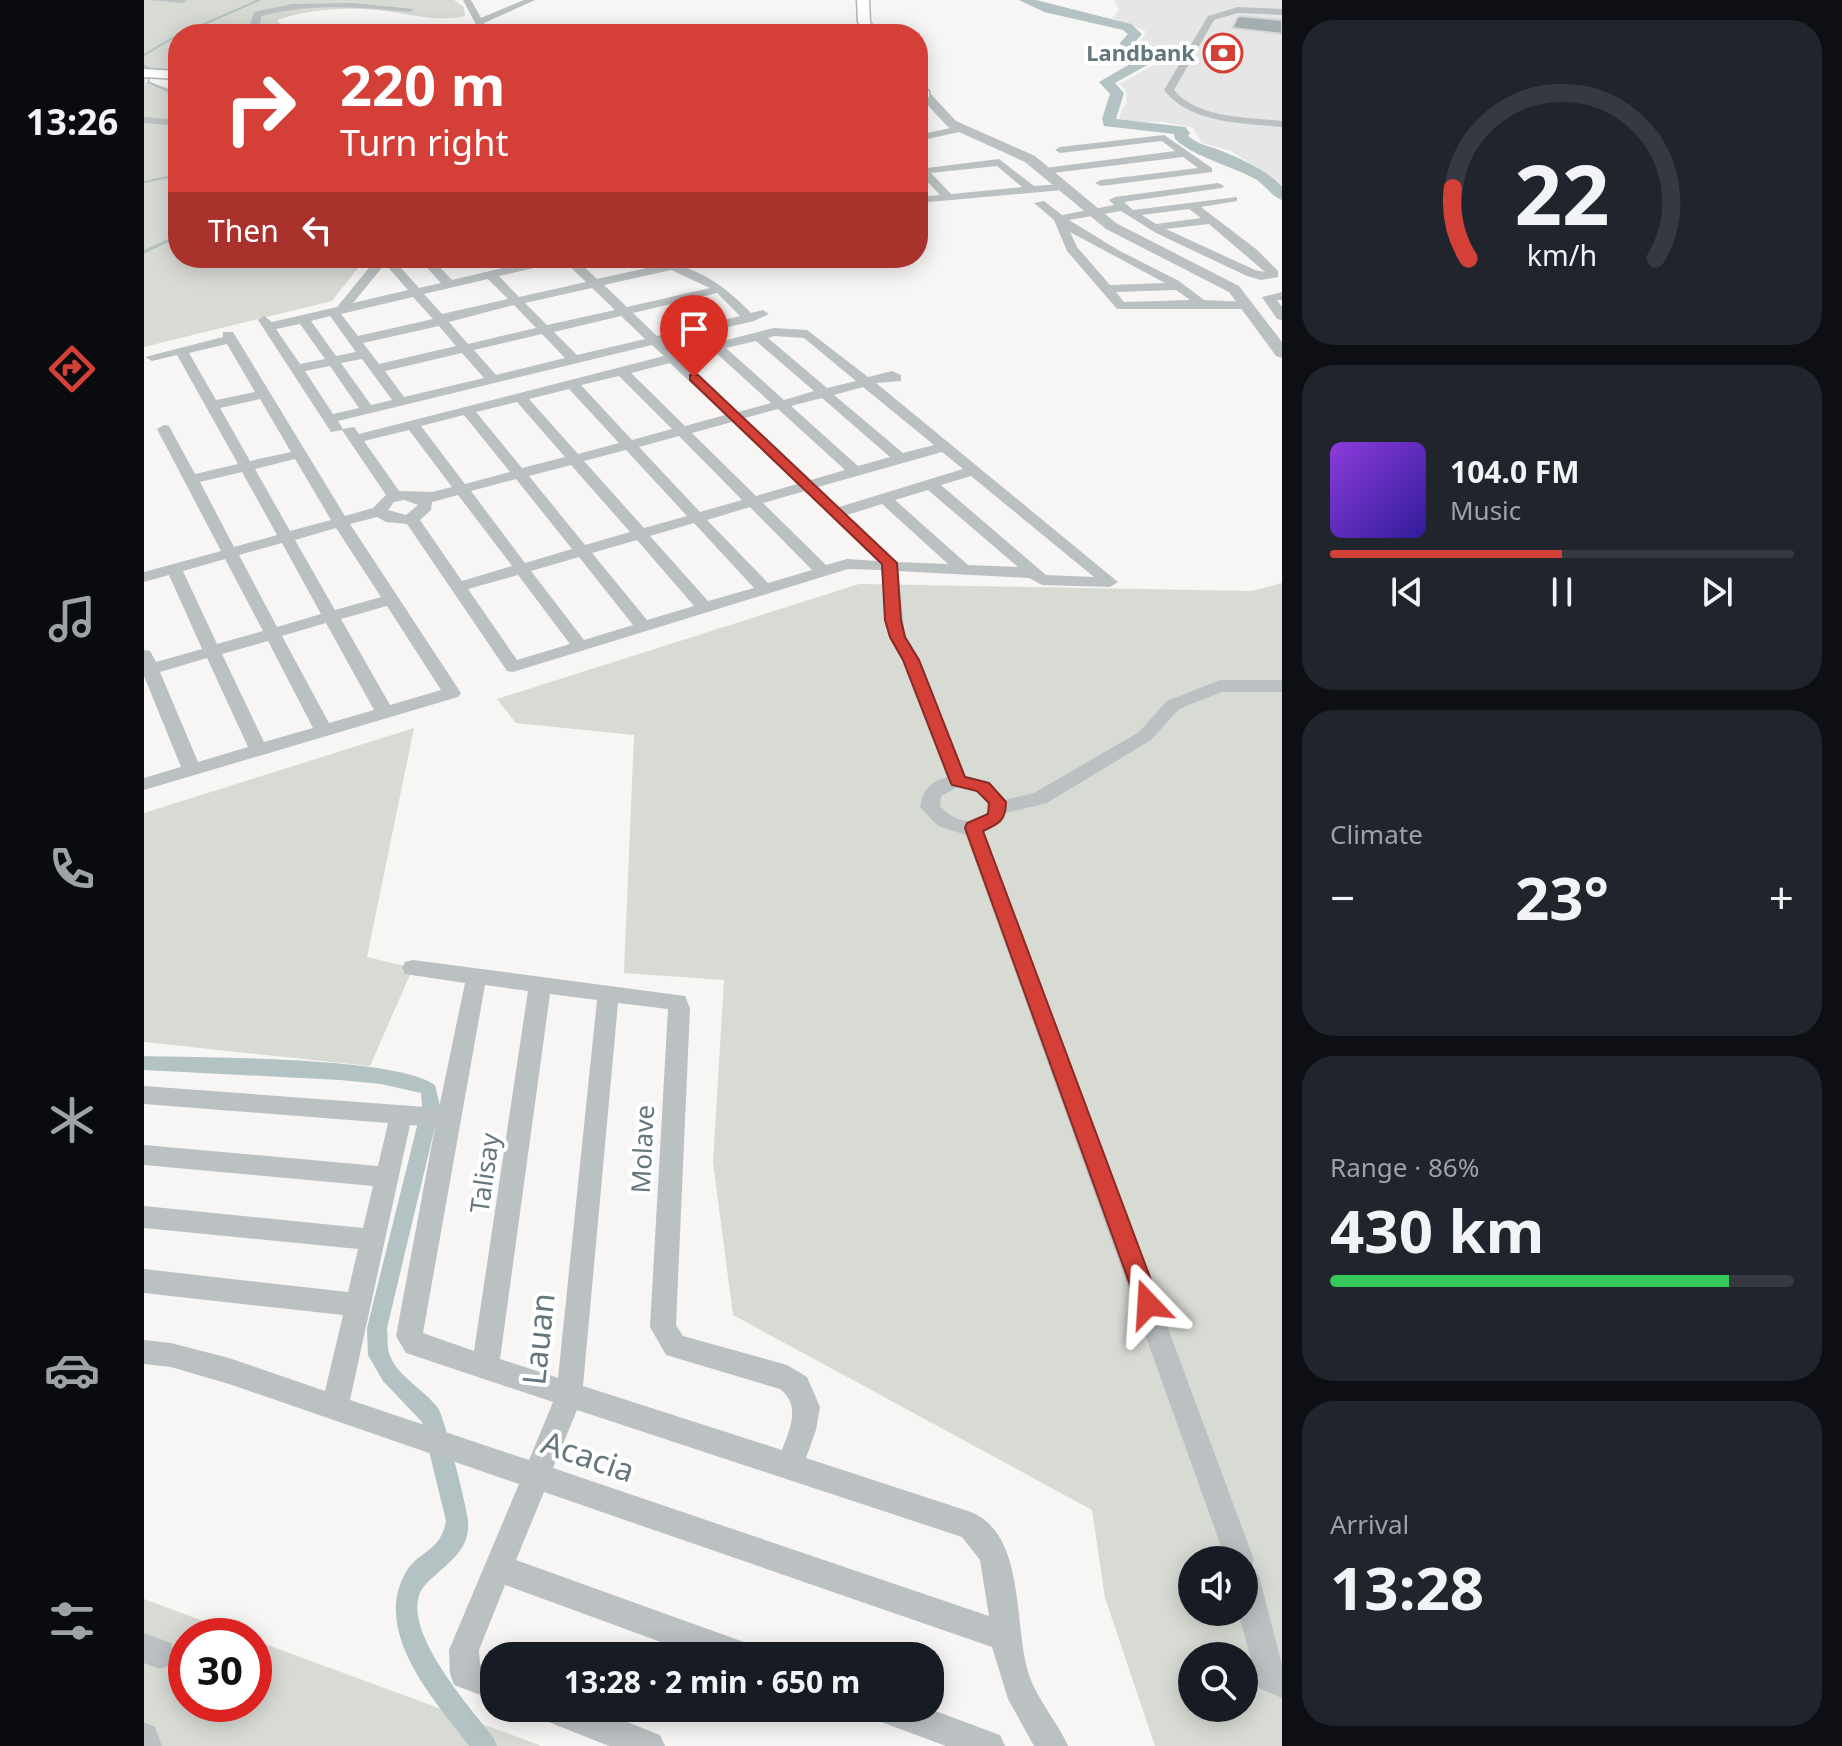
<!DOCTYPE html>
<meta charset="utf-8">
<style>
body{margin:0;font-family:"Noto Sans",sans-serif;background:#20242c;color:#f1f3f6;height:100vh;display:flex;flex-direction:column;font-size:30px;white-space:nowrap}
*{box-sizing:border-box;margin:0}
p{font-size:26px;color:#9ea1a6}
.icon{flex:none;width:44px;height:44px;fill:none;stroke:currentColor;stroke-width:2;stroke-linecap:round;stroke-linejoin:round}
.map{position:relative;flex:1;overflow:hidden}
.drawer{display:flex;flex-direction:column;gap:20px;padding:20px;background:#0d0f14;width:560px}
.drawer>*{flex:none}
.top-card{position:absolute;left:24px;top:24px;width:760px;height:244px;border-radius:32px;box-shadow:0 4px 20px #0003;background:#d44037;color:#fff;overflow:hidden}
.buttons{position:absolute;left:1034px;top:1546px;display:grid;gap:16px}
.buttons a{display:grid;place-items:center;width:80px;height:80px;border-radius:50%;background:#171b24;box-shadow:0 4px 20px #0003;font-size:40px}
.speed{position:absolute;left:24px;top:1618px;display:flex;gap:16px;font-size:40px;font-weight:700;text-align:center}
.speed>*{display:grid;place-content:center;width:104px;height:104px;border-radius:50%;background:#171b24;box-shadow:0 4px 20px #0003;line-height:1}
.speed .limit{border:12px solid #d22;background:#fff;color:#111}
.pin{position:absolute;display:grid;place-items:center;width:68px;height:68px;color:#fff;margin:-82px -34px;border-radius:50% 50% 50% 0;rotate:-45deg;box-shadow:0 0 8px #0007}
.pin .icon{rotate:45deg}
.me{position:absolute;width:88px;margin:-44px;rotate:340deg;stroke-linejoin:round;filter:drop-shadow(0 0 6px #0008)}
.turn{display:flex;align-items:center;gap:28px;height:168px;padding:0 40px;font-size:36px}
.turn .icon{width:104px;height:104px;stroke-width:2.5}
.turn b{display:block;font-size:56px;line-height:68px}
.then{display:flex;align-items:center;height:76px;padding:0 40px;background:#0003;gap:16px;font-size:30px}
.big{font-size:60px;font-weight:700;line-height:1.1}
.drawer .card{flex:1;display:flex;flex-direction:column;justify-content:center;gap:12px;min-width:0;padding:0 28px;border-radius:32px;background:#20242c}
.drawer .dial{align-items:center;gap:0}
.dial svg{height:208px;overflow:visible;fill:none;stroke:#363941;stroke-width:7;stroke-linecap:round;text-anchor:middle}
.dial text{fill:#f1f3f6;stroke:none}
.song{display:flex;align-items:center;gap:24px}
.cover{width:96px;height:96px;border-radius:12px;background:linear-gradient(135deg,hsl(270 70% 55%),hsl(250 70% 35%))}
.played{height:8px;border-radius:4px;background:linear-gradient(90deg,#d44037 50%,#363941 50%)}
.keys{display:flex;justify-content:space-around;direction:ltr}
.heat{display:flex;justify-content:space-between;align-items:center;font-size:44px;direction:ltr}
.charge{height:12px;border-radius:6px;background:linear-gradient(90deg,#34c759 86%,#363941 0)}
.trip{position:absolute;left:336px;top:1642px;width:464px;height:80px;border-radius:32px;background:#171b24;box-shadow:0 4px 20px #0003;font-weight:700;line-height:80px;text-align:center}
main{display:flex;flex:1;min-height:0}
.dock{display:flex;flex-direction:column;width:144px;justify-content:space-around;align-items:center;background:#090b0e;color:#9ea1a6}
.dock .icon{width:56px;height:56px}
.dock .selected{color:#d44037}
.dock b{font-size:36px;color:#f1f3f6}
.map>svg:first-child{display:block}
</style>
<main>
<nav class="dock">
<b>13:26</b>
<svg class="icon selected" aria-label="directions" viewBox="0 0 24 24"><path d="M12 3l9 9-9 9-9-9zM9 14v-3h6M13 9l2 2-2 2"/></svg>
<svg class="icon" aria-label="music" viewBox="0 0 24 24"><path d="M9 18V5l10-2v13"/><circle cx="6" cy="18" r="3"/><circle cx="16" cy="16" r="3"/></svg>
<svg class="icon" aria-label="phone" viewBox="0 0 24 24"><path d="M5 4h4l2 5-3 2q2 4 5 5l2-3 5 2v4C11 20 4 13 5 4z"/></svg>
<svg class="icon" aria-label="climate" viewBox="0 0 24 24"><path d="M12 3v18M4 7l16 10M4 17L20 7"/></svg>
<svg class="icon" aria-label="car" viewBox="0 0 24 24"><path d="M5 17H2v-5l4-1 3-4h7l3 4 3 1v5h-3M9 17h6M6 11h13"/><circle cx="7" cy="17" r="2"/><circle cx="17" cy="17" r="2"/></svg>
<svg class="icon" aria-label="filters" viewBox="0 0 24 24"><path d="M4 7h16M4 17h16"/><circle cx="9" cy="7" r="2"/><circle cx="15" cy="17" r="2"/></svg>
</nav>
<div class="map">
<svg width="1138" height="1746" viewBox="0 0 1138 1746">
<rect width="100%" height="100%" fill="#f7f6f4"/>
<path fill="#e5e6e5" d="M970 0H1138V184L1087 151 1058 143 1049 128 1020 122H975L977 111 983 103 981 89 975 84 1012 64 1014 57 997 41 1002 31 968 18 975 10Z"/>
<path fill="#d8dbd4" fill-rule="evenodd" d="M0 0H310L320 7 321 16C291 23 264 13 233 10 199 7 166 9 133 20L139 27 126 34H34V73L7 71 1 82 34 90V258H222L188 301 0 347Z
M1138 583V1746H1011L961 1598 948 1510 589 1315 569 1162 580 980 480 973 490 735 372 723 353 699 715 584 1108 591ZM1048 1560H1100V1612H1048ZM1048 1656H1100V1708H1048Z
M270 728 223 957 269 968 226 1066 0 1042V813Z
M0 1599 100 1636H42V1704H110V1640L398 1746H0Z"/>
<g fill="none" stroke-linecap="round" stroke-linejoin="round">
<path stroke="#b3c3c3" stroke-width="2" d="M37 34 115 0
M0 55 34 35
M0 65 8 71
M6 76 4 82 34 95
M0 182 34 175"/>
<path stroke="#b3c3c3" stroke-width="3" d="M0 252 34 236"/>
<path fill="#b3c3c3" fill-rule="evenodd" d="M0 1056C58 1058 250 1056 291 1085L296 1106 243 1328C244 1336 243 1345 245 1353 252 1376 280 1389 294 1408 300 1416 323 1507 324 1520 327 1552 301 1564 282 1584 247 1620 327 1708 349 1737L353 1746H325C291 1701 227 1632 262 1572 275 1550 296 1553 302 1521L278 1422 239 1381 224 1355 223 1328 278 1106 277 1093 237 1084 196 1080 0 1070Z"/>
<path fill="#b3c3c3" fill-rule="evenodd" d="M875 0H892L987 24 998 34 991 42 1011 51 1014 59 971 83 980 93 972 119 1041 127 1046 133 1044 136C1055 145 1065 146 1078 151 1099 160 1122 170 1138 186V200C1127 196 1122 186 1113 180 1087 165 1051 158 1031 139L1030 134 960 126 958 119 966 94 955 82 1000 56 977 46 976 43 984 34 979 30 900 12Z"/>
</g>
<path fill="#a3aeb1" stroke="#d8d8d7" stroke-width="2" d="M1094 16 1138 20V34L1088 28Z"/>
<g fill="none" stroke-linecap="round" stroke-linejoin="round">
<defs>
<path id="secondary" d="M713 0H725L726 22 734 34H722L714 22Z
M0 69 34 71V79L0 77Z
M774 84 785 91V97L774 96Z"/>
</defs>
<use href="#secondary" stroke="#aeb6b8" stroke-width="3"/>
<path fill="#bbc1c3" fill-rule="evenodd" d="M5 0H43L39 3Z
M319 0H327L337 18 380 0H391L340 23 347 34H337Z
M208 3 270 9 266 12C217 7 166 3 117 16L115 34H103L110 12 148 4Z
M1094 7 1138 9V15L1094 13 1070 20 1030 90C1054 119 1104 117 1138 121V127C1099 123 1046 124 1020 90L1064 16Z
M0 117 34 120V126L0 123Z
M816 126 820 127V131L774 141V135Z
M1020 135 1068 168V172L957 186 951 183 957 180 1054 168 1039 157 901 174 896 171 901 168 1031 151 1018 141 916 153 911 150 916 147Z
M855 159 890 186 919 184 925 187 919 190 774 203V197L796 195 775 173V169ZM853 166 878 187 807 194 787 173Z
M1074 183 1080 186 1078 188 980 202 989 210 1093 197V201L1057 207 1112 249 1134 271V277L1117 280 1103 276 1012 233 977 211 925 220 974 250 1035 281 1060 300 1105 302 1107 305 1101 309H973L923 251 910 220 890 203 900 201 918 215 970 205 965 200 971 197ZM1045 209 1057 218 1012 224 998 215ZM1065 224 1121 272 1111 270 1022 229ZM926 232 1021 283 966 285 933 247ZM1032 290 1046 300 980 302 972 292Z
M233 258H248L275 288 297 283 274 258H287L308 280 401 258H431L453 279 512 266 484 258C536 258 572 276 607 313L619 310 625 314 610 321 520 342 532 353 630 328 663 330 724 377 748 371 757 375V381L732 383 974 582 966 587 898 585 885 578 754 571 761 637 776 660 821 775 846 783 861 800 890 793 995 732 1023 701 1076 680H1138V692H1078L1035 709 1007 740 903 803 862 813 857 823 840 832 1110 1560 1108 1565 1115 1576 1138 1665V1698L1115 1688 1094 1612H1100V1560H1082L822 835 794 826 776 807C779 790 786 782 803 777L758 660 745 637 737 570 704 569 369 672 363 671 263 524 242 522 233 517 206 524 317 693 314 697 0 790V778L37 767 0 676V650L6 651 12 662 58 649 25 575 0 582V572L77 551 13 429 20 425 25 426 51 474 94 464 33 355 8 361 1 357 79 337V332H89L201 516 229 508 242 495 198 430 187 432 114 320 120 316 128 322 193 307ZM420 261 442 282 375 297 355 276ZM241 264 264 290 209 303ZM527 270 566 288 483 307 460 285ZM344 279 364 299 298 314 280 294ZM448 288 471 310 403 325 381 303ZM573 293 596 316 513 336 489 313ZM269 297 289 319 214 336 197 314ZM370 305 392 328 324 344 305 322ZM186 316 212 352 192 356 167 321ZM477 316 501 339 433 355 410 332ZM156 324 181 359 156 364 132 329ZM295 326 312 346 235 364 219 343ZM398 334 421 358 352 375 330 350ZM630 336 660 338 712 381 683 388 624 338ZM612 341 670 391 640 400 582 348ZM83 344 111 392 72 400 45 353ZM508 345 520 356 215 434 210 427 199 429 194 421ZM570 351 627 403 594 412 538 359ZM318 353 340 378 260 397 241 371ZM218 359 248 400 227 405 197 363ZM526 363 581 415 541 426 487 373ZM186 366 215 408 189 414 161 371ZM475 376 528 429 488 440 437 385ZM719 387 790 445 759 453 690 395ZM425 389 475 443 434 454 385 399ZM678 398 746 457 714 466 647 406ZM116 399 147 452 106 461 76 408ZM373 402 421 457 378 468 332 412ZM634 409 701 470 667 480 601 418ZM320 415 366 472 321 484 277 426ZM588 422 653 484 612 496 548 433ZM265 430 308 487 288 492 255 491 220 441ZM535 436 598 500 556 512 495 447ZM482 450 543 516 500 528 440 461ZM798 452 819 469 695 507 674 487ZM151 459 187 520 146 531 111 469ZM427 465 486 532 441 545 385 476ZM98 472 133 535 90 547 56 482ZM827 476 950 577 902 575 797 485ZM372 479 428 549 381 563 327 491ZM784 490 874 567 824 565 751 500ZM661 491 733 561 703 559 682 565 619 503ZM314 495 368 566 318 581 276 520 287 510 288 502ZM260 500 274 505 262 515 244 510 250 502ZM738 504 804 564 752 562 703 515ZM606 507 668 570 624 583 563 520ZM550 523 610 588 564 601 506 536ZM192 528 237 597 191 610 151 540ZM493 540 550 606 503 620 448 553ZM138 543 177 614 133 627 95 555ZM435 557 489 625 440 640 387 571ZM81 559 119 631 73 644 39 571ZM374 575 426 644 373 660 324 589ZM243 606 297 690 246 705 197 619ZM182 623 230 710 185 723 138 636ZM124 641 169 728 120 742 78 654ZM63 658 104 747 54 762 16 672ZM814 787C829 789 840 793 845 808 835 830 809 821 796 806L797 796Z
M1138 292V300H1133L1138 307V320L1133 319 1118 297Z
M269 960 541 996 546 1008 532 1325 539 1336 643 1365 663 1377 676 1407 672 1430 662 1458 827 1512C883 1535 869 1628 885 1675 894 1701 913 1721 924 1746H890L864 1699 848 1647 400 1492 372 1560 597 1641 608 1645 612 1656H555L361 1585 335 1650 336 1664 350 1670V1700L310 1685 306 1674 305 1650 375 1484 85 1384 27 1367 0 1364V1340L27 1343 85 1358 181 1391 199 1315 0 1293V1269L204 1292 214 1249 0 1228V1206L219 1228 229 1186 0 1165V1145L234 1166 244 1123 0 1104V1086L295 1108 321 983 261 974 258 968 261 962ZM341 985 384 991 330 1351 279 1333ZM406 994 453 1000 414 1378 356 1359ZM474 1003 524 1009 506 1327 522 1355 636 1389C657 1405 646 1429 638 1450L439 1386ZM266 1125 291 1127 252 1336 262 1353 409 1402 385 1460 206 1400ZM433 1410 818 1537 836 1560 845 1616 409 1468Z
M0 1633 27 1643 31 1654 27 1665 16 1669 0 1663Z
M393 1708H448L516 1735 521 1746H465L397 1719Z
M725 1708H783L856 1735 861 1746H802L729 1719Z
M0 1722 11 1727 18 1746H0Z"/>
<path fill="#bbc1c3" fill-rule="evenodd" d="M776 91H784L812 121 891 156 972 223 1095 286 1138 342V358L1132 356 1085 292 962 229 881 162 804 127 776 97Z"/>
<use href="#secondary" fill="#fff" fill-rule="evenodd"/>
</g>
<path fill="#d44037" stroke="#8a2a24" stroke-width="2" d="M546 375H554L753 563 757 620 761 637 775 660 821 777 845 783 862 802C862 820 855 824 839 831L1016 1304 1012 1312 1004 1315 996 1312 993 1304 821 828 823 823 844 814 845 803 833 791 808 785 806 781 759 660 746 637 741 620 738 564 546 380Z"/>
<defs>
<symbol id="bank-ring" viewBox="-11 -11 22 22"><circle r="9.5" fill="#fff" stroke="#d44037" stroke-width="1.5"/><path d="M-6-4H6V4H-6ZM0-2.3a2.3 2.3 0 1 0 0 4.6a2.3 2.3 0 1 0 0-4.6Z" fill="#d44037"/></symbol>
</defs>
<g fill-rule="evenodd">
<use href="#bank-ring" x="1057" y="31" width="44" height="44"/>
</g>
<g text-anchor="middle" stroke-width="8" stroke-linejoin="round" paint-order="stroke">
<g font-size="22" font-weight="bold" fill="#64777d" stroke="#fff" text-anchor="end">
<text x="1051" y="61">Landbank</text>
</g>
<g font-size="26" fill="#64777d" stroke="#fff">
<text transform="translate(499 1149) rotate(-87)" y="9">Molave</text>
<text transform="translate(341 1173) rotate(-82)" y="9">Talisay</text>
</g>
<g font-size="32" fill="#64777d" stroke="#fff">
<text transform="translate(395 1339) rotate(-84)" y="11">Lauan</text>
<text transform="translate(444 1457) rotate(19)" y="11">Acacia</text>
</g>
</g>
</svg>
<div class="buttons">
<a><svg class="icon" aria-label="sound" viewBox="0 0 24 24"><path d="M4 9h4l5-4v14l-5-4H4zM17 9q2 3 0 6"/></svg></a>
<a><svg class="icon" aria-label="search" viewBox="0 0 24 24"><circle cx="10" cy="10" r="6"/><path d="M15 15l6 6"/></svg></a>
</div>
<div class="speed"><div class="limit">30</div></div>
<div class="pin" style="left:550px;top:377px;background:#d93025"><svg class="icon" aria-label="arrive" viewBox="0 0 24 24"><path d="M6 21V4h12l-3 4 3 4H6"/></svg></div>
<svg class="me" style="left:1004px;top:1304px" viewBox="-20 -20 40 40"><path d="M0-17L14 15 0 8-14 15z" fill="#d44037" stroke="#fff" stroke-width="4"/></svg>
<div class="trip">13:28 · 2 min · 650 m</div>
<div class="top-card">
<div class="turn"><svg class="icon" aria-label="right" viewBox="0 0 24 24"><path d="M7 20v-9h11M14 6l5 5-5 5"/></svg><div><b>220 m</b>Turn right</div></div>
<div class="then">Then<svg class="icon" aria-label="left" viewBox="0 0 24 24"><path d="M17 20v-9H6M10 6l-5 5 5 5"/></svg></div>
</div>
</div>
<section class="drawer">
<div class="card dial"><svg viewBox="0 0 100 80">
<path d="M14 69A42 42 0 1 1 86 69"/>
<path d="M14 69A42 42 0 0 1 8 42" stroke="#d44037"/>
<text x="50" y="56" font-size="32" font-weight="700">22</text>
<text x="50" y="72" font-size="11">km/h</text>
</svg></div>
<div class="card">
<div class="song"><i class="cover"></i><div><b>104.0 FM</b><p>Music</p></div></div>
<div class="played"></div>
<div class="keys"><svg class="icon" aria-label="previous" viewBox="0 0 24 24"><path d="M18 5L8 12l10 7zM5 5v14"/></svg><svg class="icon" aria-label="pause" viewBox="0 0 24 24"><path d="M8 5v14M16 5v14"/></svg><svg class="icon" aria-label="next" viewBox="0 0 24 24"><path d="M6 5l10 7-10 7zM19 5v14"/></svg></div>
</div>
<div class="card"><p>Climate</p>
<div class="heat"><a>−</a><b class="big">23°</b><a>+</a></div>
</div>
<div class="card"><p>Range · 86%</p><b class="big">430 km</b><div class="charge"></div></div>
<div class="card"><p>Arrival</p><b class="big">13:28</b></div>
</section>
</main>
